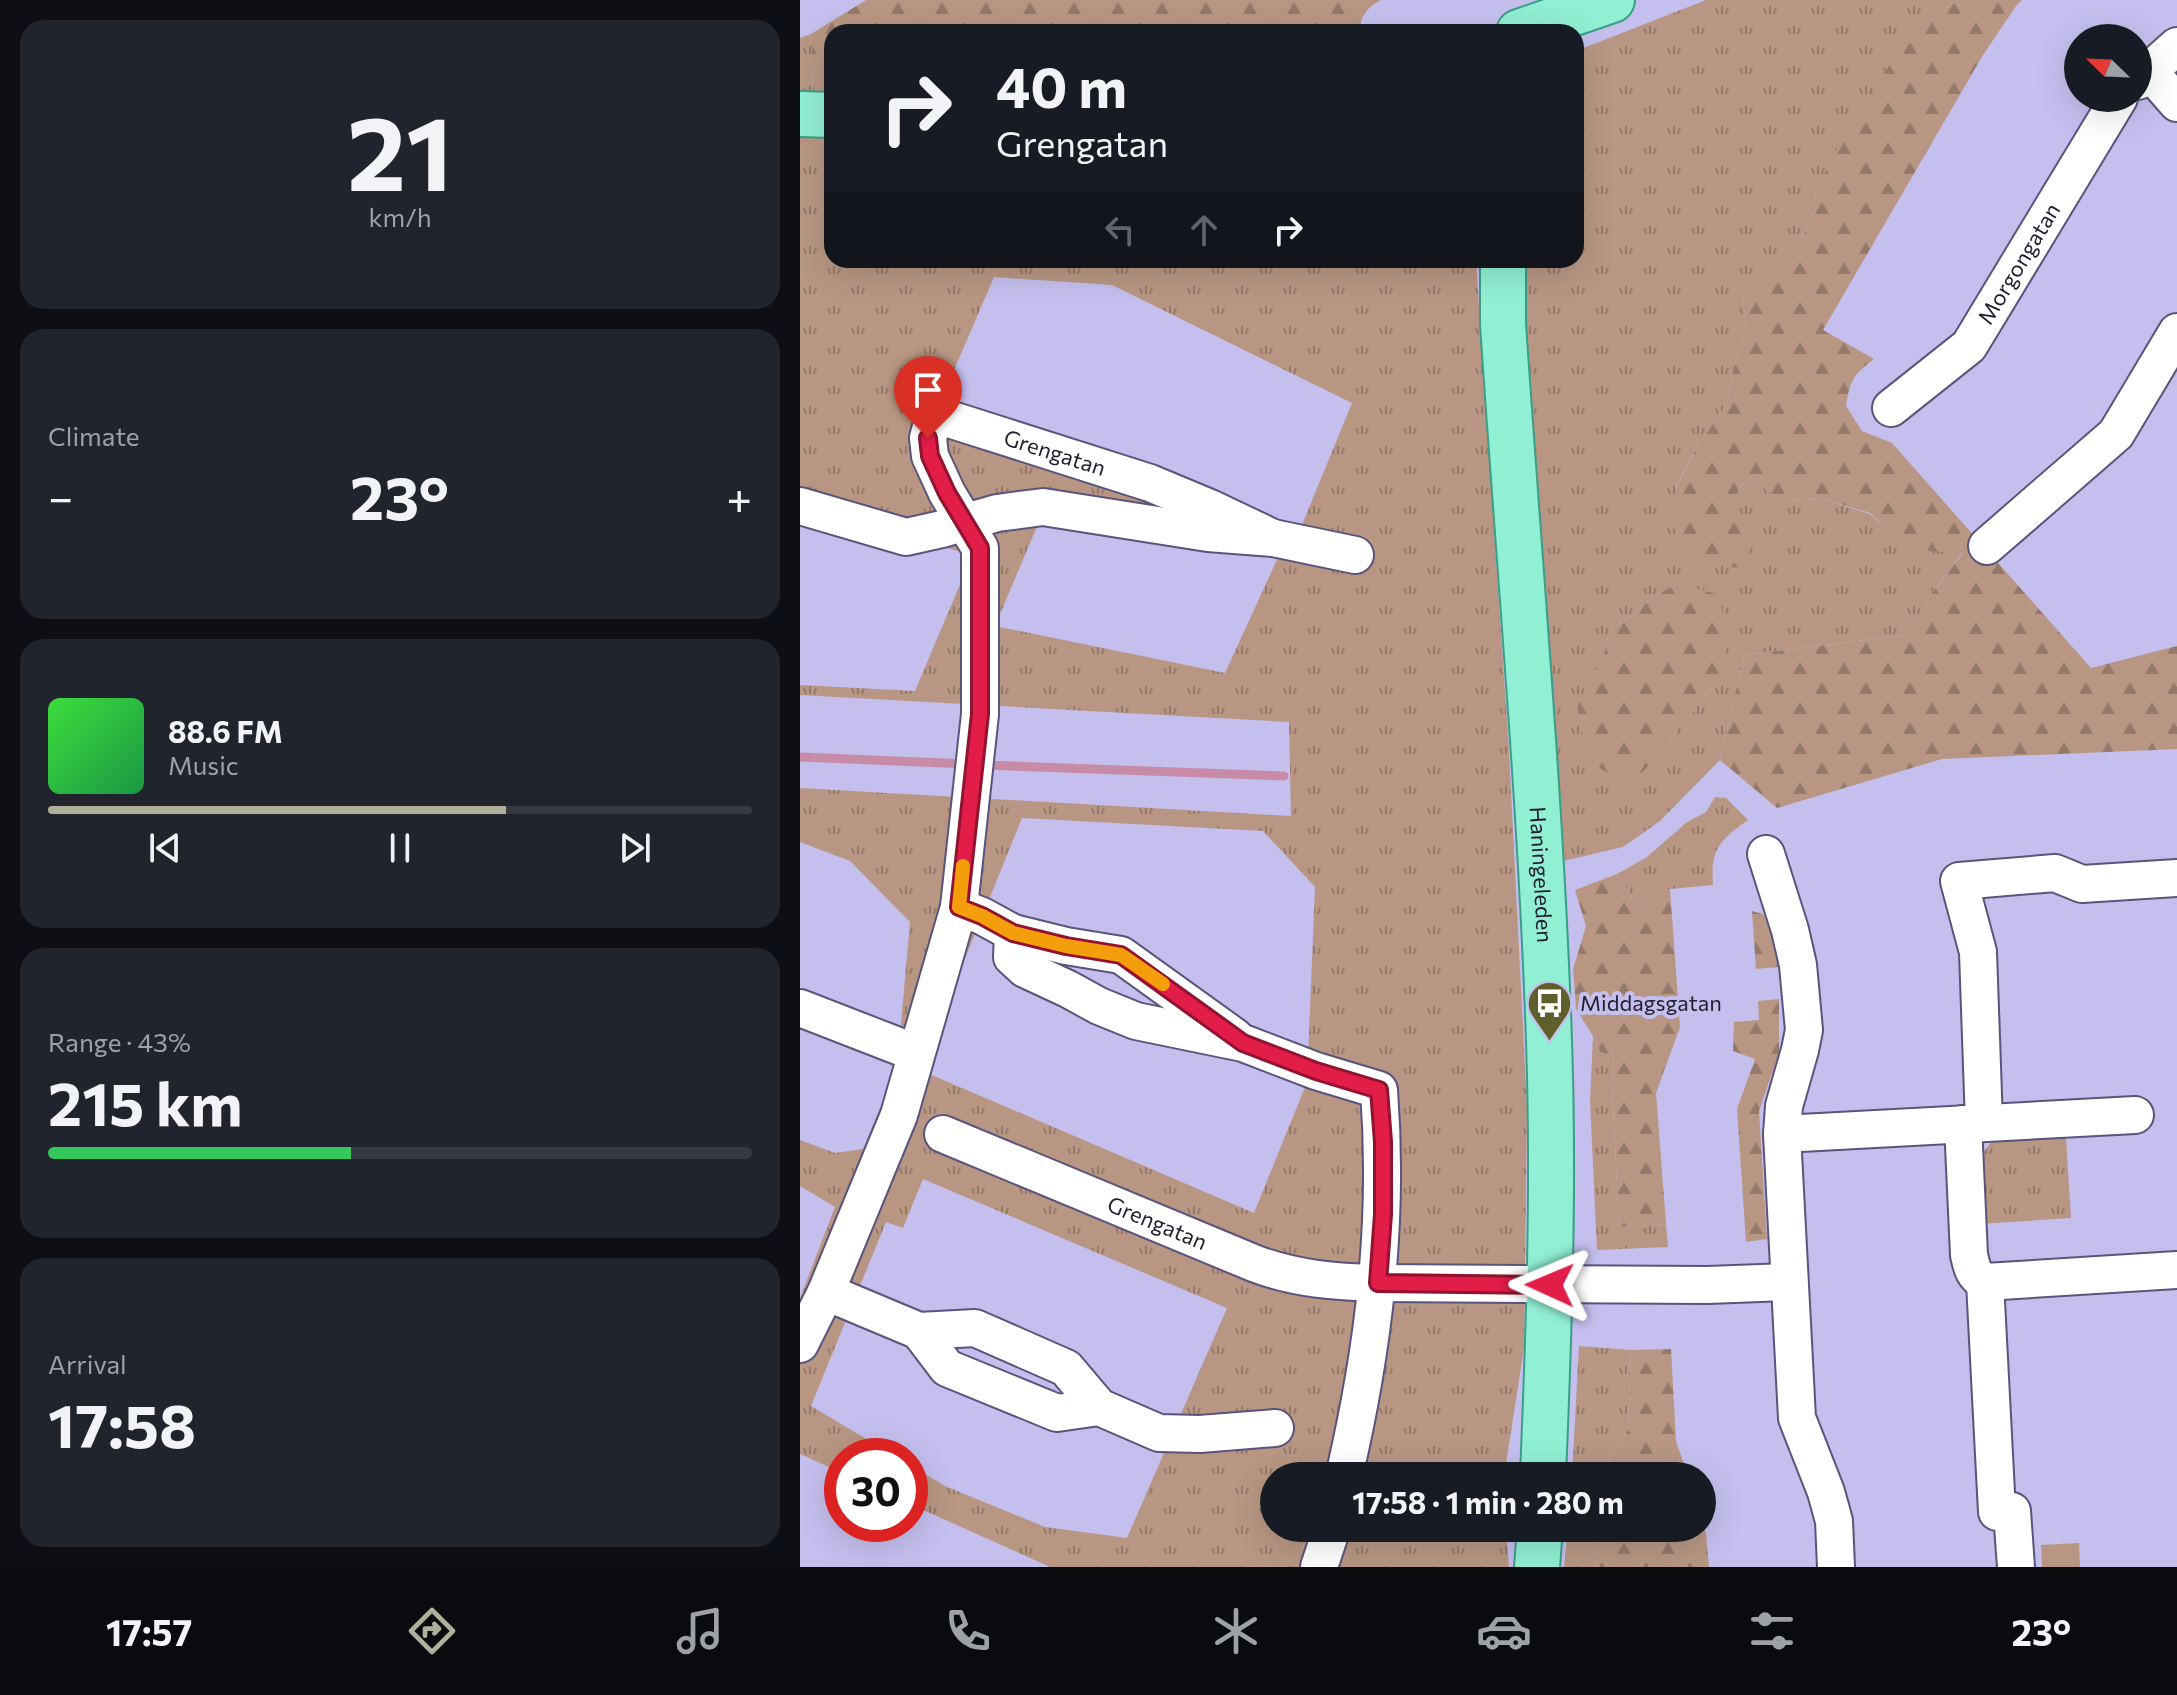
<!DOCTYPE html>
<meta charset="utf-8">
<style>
body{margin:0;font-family:Commissioner,sans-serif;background:#20242c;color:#f1f3f6;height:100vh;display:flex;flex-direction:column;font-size:30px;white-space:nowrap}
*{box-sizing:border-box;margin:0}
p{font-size:26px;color:#9ea1a6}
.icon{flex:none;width:44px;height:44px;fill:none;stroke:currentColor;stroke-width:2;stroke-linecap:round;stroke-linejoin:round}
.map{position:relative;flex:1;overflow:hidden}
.panel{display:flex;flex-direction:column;gap:20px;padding:20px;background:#0d0f14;width:800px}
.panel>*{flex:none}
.banner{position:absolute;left:24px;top:24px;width:760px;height:244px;border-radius:24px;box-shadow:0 8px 32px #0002;background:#171b24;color:#f1f3f6;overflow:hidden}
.needle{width:52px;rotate:293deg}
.buttons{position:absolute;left:1264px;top:24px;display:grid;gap:16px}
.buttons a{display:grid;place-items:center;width:88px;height:88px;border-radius:50%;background:#171b24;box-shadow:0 8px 32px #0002;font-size:40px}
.speed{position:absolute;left:24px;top:1438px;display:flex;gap:16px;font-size:40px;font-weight:700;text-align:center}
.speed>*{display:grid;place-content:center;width:104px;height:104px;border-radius:50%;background:#171b24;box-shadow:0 8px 32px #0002;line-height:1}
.speed .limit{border:12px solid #d22;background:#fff;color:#111}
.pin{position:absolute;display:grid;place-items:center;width:68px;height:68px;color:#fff;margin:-82px -34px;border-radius:50% 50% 50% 0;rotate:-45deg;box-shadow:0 0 8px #0007}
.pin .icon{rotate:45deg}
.me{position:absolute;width:88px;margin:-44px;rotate:271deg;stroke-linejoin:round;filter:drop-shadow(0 0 6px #0008)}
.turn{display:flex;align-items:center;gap:28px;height:168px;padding:0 40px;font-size:36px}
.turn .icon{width:104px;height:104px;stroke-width:2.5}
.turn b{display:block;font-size:56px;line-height:68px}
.lanes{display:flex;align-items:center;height:76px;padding:0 40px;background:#0003;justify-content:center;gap:40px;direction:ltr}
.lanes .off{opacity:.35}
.big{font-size:60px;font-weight:700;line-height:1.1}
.panel .card{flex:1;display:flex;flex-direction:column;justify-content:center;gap:12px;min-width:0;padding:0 28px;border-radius:24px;background:#20242c}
.panel .dial{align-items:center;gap:0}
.dial b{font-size:104px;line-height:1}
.song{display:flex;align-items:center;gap:24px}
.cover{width:96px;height:96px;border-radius:12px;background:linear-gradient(135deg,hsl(120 70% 55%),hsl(140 70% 35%))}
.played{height:8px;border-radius:4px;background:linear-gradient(90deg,#afb09b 65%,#363941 65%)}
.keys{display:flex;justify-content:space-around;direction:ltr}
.heat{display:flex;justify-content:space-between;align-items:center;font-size:44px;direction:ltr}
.charge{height:12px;border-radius:6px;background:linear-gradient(90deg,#34c759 43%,#363941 0)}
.trip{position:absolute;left:460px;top:1462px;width:456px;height:80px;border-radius:40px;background:#171b24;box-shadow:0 8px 32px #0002;font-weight:700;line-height:80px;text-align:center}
.menu{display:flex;height:128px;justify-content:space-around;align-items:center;background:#090b0e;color:#9ea1a6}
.menu .icon{width:56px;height:56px}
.menu .selected{color:#afb09b}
.menu b{font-size:36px;color:#f1f3f6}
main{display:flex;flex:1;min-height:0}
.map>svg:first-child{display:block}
</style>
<main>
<section class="panel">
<div class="card dial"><b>21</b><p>km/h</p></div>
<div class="card"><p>Climate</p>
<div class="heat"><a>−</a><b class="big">23°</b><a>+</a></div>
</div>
<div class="card">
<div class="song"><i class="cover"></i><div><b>88.6 FM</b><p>Music</p></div></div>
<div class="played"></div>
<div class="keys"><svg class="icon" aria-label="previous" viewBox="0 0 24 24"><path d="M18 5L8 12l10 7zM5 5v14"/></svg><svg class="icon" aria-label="pause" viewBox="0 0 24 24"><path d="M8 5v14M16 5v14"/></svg><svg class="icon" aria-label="next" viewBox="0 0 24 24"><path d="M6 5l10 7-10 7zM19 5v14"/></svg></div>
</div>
<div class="card"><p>Range · 43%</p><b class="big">215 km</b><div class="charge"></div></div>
<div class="card"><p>Arrival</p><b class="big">17:58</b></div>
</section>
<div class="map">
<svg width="1377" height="1567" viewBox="0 0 1377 1567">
<defs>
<pattern id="grass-tufts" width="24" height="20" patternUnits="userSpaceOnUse" patternTransform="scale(2)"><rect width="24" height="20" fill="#b89683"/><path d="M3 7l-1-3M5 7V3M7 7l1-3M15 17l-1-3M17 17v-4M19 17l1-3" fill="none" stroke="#957a6c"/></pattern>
<pattern id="forest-firs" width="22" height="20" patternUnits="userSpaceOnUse" patternTransform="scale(2)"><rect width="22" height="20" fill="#b89683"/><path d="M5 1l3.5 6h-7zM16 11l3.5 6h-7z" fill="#957a6c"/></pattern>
</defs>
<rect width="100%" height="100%" fill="#c4bfed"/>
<path fill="url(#grass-tufts)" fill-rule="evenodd" d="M906 0H1159L1139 14 1016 191 1009 226 990 257 958 280 943 295 946 329 933 370 927 404 899 444 875 488 932 510 940 485 956 482 972 494 987 500 1020 498 1070 514 1086 528 1163 552 1132 593 1106 635 944 655 920 760 860 821 823 847 763 861 721 260H776V51ZM878 583 915 684 843 772 787 684 802 662 810 628 828 620 850 599Z
M11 34 13 92H0V38Z
M0 134H32V260H676L709 752 727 1108 724 1348 704 1476H474V1528H706L709 1567H250L110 1504V1465L145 1486 245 1527 327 1538 427 1308 123 1179 103 1228 86 1222 11 1406 95 1456H42V1473L0 1454V1298L35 1207 0 1186V1140L35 1153 63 1149 97 1069 110 922 50 861 0 842V788L491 816 489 722 0 695V685L115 691 164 575 163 553 133 543 0 520ZM194 277 312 285 552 403 497 537 139 405ZM241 517 480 553 425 673 195 626ZM222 818 463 831 515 887 507 1082 454 1213 120 1070Z
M915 797 926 798 948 820C920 840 910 849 913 885L870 889 837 905 817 874 847 857 887 822 906 812Z
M793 1036 800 1052 814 1055 812 1084 819 1227 866 1224 868 1247 797 1250 790 1101Z
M1266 1138 1271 1218 1178 1224 1173 1166 1192 1141Z
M779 1346 831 1350 828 1430 800 1476H772Z
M768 1528H792L796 1567H764Z"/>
<path fill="url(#forest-firs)" d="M66 0H581C566 8 561 16 559 32H32V91L13 92 11 34Z
M1159 0H1222L1216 6 1183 55 1023 330 1074 359C1053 375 1050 380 1046 406L1062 431 1092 443 1291 668 1377 646V749L1142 759 977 808 920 760 944 655 1106 635 1132 593 1163 553 1128 551 1086 528 1070 513 1020 498 987 500 972 494 956 482 940 485 932 510 946 517 954 537 944 569 905 563 883 548 873 527 875 489 899 444 927 404 933 370 946 329 943 295 958 280 990 257 1009 226 1016 191 1049 124 1094 59 1139 14Z
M878 583 919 595 929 643 915 684 843 772 818 780 788 760 777 706 787 684 802 662 810 628 828 620 850 599Z
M817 874 837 905 870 889 880 1027 856 1093 866 1224 819 1227 812 1084 814 1055 800 1052 793 1036 776 1009 773 969 786 926 775 890Z
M952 911 963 914 971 930 978 967 956 969Z
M979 999V1053L959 1111 967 1239 946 1242 937 1109 955 1059 933 1051 934 1022 959 1020 958 1001Z
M871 1349 876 1441 888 1476H800L828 1430 831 1350Z
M902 1520 906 1534 909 1567H796L792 1528H902Z"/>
<path fill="#b89683" d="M1279 1543 1280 1567H1242L1241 1545Z"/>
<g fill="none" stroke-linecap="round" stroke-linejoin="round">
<path stroke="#c78ba7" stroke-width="9" d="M0 757 168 764
M183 765 484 776"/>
<defs>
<g id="minor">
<path d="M1349 71 1377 103"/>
<path d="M1338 81 1377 46"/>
<path id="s1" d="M1091 408 1169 346 1319 98"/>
<path d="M0 506 106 537 142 529 197 513 243 507 408 533 473 538 555 555"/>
<path d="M1187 546 1316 434 1377 332"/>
<path d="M966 854 990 930 998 965 1004 1030 1000 1050 984 1106 982 1134 997 1418 1026 1492 1034 1521 1036 1567"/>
<path d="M159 907 182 916 213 933 212 957 225 969 268 989 299 1006 336 1021 443 1043 516 1071 579 1090C589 1222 574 1348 544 1476"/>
<path d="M213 933 266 946 321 955 435 1037"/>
<path d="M0 1008 116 1053"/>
<path d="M1184 1123 1178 952 1159 881 1255 873 1282 884 1377 878"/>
<path d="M1163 1124 1169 1255C1172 1268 1173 1275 1185 1282L1377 1270"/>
<path id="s2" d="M143 1134 456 1264C496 1279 536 1282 578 1283L908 1285 989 1282"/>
<path d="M982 1134 1335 1115"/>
<path d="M1185 1282 1197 1512"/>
<path d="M26 1292 119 1331 147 1368 257 1413 299 1407 359 1433 400 1434 475 1428"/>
<path d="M119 1331 175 1328 266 1368 299 1407"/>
<path id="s3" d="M0 1344 26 1292 99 1115 159 907 180 714V548L147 493 130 456 128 438 131 427 140 420 149 419 350 483 410 508 473 538"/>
<path d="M1212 1511 1216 1567"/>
<path d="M519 1567 532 1528"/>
</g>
<g id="major">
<path d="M719 32 812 0"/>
<path d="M0 114 32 115"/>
<path id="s4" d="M703 260V324C719 563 741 802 749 1041 754 1186 749 1331 743 1476"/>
<path d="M737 1567 740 1528"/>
</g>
</defs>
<use href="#minor" stroke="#59547c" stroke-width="40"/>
<use href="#major" stroke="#3a9f88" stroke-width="48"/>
<use href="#minor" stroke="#fff" stroke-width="36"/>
<use href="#major" stroke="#91efd4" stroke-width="44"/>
</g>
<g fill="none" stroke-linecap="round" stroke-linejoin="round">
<defs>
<path id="route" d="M128 438 130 456 147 493 180 548V714L159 907 182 916 213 933 266 946 321 955 443 1043 516 1071 579 1090 583 1142V1214L578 1283 750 1285"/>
</defs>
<use href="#route" stroke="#92132f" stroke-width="20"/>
<use href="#route" stroke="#e11d48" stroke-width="14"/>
<path stroke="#f59e0b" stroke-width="14" d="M163 866 159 907 182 916 213 933 266 946 321 955 363 984"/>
</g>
<defs>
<symbol id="bus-pin" viewBox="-11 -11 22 30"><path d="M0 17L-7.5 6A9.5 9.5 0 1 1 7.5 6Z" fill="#5f5f2c" stroke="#c4bfed"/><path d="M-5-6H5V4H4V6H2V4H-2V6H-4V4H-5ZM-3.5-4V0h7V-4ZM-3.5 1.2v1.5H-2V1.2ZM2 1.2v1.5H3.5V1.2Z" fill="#fff"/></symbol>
</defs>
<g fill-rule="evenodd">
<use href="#bus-pin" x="724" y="978" width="51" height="69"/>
</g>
<g text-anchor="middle" stroke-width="8" stroke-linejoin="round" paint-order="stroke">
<g font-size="22" fill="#201e2f" stroke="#c4bfed">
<text dy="8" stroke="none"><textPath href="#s1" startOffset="196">Morgongatan</textPath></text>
<text dy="8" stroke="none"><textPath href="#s3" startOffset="1092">Grengatan</textPath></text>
<text dy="8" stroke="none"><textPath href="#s4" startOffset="616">Haningeleden</textPath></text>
<text dy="8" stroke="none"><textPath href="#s2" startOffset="232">Grengatan</textPath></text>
</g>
<g font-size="22" fill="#201e2f" stroke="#c4bfed" text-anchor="start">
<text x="780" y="1011">Middagsgatan</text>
</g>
</g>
</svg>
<div class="buttons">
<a><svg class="needle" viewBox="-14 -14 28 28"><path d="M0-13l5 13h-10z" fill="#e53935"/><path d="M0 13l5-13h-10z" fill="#9ea1a6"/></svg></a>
</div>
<div class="speed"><div class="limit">30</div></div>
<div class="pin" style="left:128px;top:438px;background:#d93025"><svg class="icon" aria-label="arrive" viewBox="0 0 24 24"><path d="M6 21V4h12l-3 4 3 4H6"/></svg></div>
<svg class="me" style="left:750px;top:1285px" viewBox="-20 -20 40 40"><path d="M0-17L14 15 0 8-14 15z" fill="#e11d48" stroke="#fff" stroke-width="4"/></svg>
<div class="trip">17:58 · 1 min · 280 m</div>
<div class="banner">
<div class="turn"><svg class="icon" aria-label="right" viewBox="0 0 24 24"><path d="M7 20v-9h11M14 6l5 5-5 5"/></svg><div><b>40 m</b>Grengatan</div></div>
<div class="lanes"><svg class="icon off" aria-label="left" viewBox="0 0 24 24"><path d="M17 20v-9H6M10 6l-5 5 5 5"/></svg><svg class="icon off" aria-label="ahead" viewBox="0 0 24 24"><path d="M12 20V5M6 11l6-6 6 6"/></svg><svg class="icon" aria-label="right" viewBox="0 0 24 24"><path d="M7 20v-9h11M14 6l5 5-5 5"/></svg></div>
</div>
</div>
</main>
<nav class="menu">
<b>17:57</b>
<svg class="icon selected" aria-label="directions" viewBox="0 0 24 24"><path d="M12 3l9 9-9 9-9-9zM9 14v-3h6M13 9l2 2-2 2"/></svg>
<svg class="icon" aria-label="music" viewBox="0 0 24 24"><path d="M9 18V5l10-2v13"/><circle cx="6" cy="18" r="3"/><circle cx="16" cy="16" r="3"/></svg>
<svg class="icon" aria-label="phone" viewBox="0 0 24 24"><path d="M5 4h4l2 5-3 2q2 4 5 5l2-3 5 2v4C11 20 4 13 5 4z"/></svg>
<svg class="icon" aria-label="climate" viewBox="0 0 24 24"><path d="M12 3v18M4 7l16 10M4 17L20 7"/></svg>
<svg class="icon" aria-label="car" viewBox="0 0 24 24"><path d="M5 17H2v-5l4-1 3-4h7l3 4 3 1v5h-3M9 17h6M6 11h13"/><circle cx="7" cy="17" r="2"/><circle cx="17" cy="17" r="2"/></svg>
<svg class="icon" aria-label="filters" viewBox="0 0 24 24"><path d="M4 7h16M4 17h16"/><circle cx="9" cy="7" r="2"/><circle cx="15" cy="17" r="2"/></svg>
<b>23°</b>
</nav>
